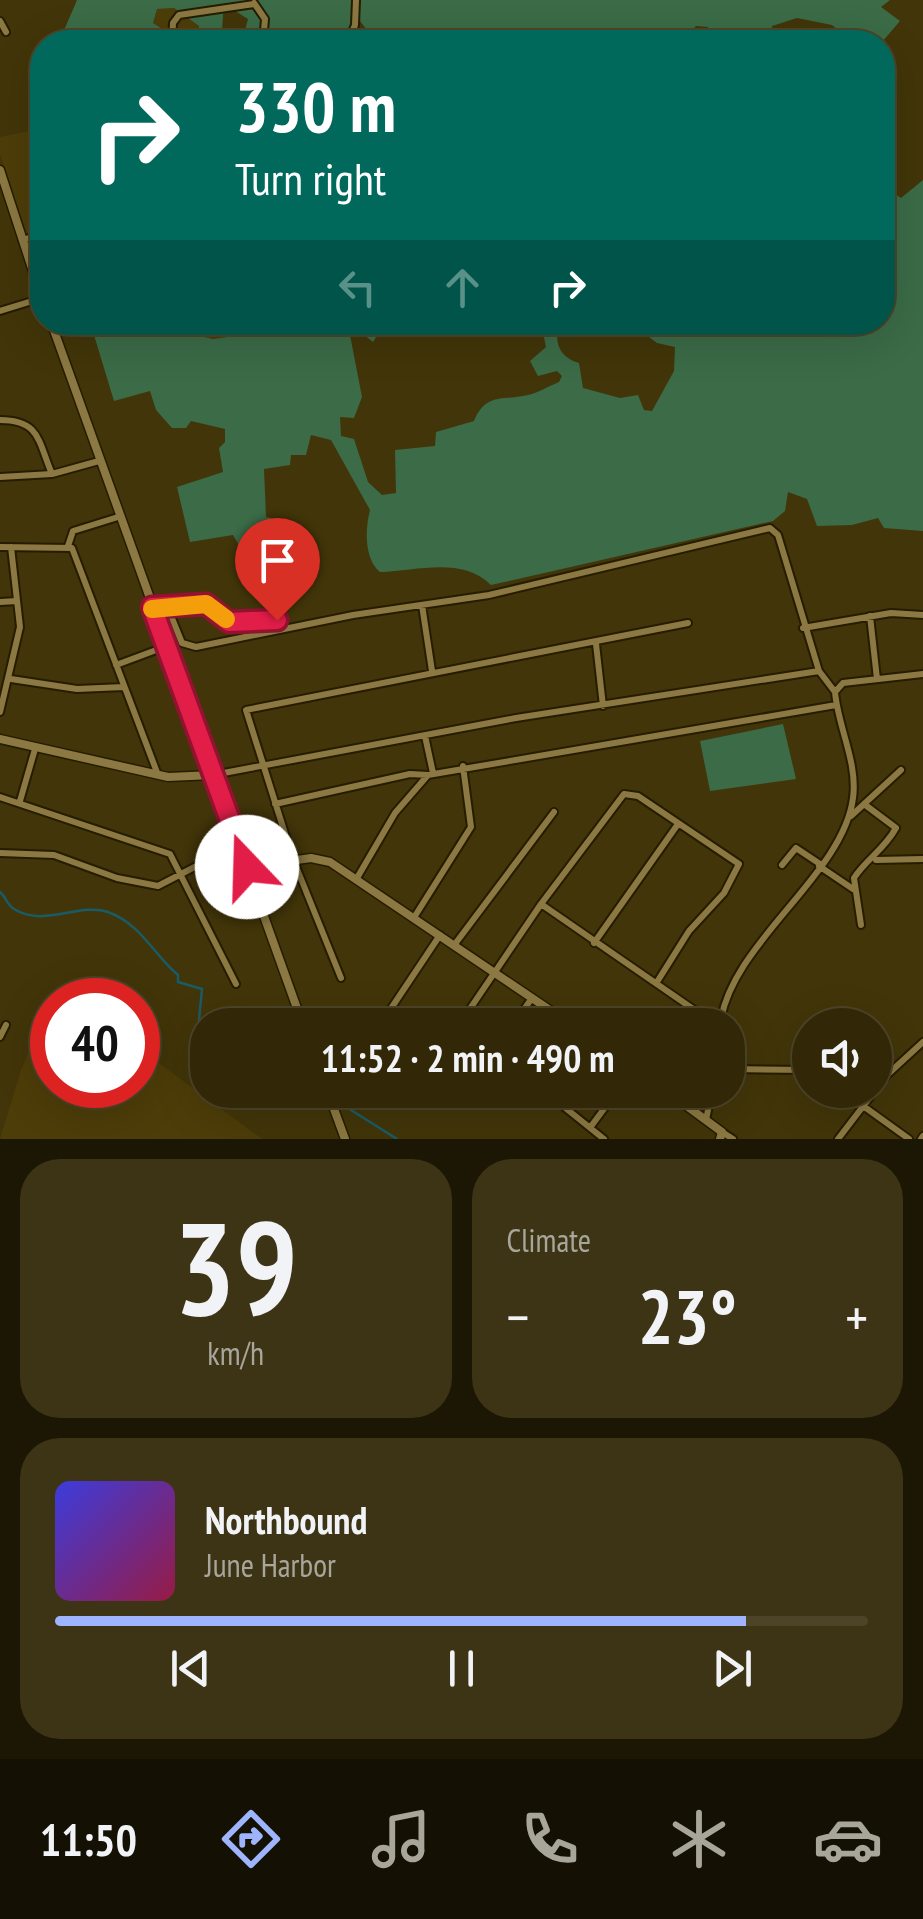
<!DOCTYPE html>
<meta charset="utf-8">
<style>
body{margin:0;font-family:"PT Sans Narrow",sans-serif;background:#3d3415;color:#f1f3f6;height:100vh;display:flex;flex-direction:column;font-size:38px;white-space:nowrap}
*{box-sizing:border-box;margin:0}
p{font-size:32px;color:#a8a69b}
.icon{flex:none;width:55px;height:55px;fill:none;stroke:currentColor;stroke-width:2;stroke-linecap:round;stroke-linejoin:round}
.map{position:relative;height:1139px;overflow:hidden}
.drawer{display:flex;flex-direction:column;gap:20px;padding:20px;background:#1c1604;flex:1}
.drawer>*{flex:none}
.banner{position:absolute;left:30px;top:30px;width:865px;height:305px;border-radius:40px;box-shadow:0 10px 40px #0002,0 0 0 2px #4d4428;background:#00695c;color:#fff;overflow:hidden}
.buttons{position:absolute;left:792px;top:1008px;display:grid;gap:20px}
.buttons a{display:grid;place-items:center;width:100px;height:100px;border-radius:50%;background:#322807;box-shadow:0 10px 40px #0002,0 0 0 2px #4d4428;font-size:50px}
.speed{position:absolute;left:30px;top:978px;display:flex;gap:20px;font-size:50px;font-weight:700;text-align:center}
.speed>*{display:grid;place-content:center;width:130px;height:130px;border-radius:50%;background:#322807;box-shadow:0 10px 40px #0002,0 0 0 2px #4d4428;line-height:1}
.speed .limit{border:15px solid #d22;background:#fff;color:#111}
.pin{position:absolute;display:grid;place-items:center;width:85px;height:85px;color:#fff;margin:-102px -42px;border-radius:50% 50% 50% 0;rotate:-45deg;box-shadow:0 0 10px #0007}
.pin .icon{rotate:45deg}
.me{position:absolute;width:110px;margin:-55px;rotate:339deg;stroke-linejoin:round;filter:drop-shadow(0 0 8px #0008)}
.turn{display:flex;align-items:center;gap:35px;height:210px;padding:0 40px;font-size:45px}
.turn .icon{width:130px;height:130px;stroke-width:2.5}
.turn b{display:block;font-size:70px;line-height:85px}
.lanes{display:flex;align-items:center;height:95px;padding:0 40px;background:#0003;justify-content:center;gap:50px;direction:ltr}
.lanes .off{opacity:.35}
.big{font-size:75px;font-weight:700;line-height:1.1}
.drawer .widget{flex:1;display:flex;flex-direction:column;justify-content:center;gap:15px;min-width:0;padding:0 35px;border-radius:40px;background:#3d3415}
.drawer .dial{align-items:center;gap:0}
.dial b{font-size:130px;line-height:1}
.song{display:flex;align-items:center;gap:30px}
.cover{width:120px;height:120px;border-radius:15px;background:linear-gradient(135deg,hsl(240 70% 55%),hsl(340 70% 35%))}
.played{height:10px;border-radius:5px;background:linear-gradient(90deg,#9eb4fd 85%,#4d4428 85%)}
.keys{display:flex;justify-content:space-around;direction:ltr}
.heat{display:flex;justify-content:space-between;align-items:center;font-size:55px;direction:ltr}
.drawer .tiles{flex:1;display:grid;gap:20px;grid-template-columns:1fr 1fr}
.widget:last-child{grid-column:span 2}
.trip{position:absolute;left:190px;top:1008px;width:555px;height:100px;border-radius:40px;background:#322807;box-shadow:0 10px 40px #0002,0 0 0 2px #4d4428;font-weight:700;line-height:100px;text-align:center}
.tab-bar{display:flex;height:160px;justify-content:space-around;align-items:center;background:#141003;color:#a8a69b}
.tab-bar .icon{width:70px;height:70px}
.tab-bar .selected{color:#9eb4fd}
.tab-bar b{font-size:45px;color:#f1f3f6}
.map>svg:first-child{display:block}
</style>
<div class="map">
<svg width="923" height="1139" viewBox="0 0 923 1139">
<rect width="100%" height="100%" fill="#423509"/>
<path fill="#4d3d09" d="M174 8 199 26V42H155L162 30 153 23 157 9Z
M42 128V183L36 185 42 212V285L0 154V137Z
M168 323H240L234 336 213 339 171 329Z
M40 1025 52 1029V1085H138V1054L152 1058 262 1139H0L21 1070Z"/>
<path fill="#3b6b47" d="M77 0H890L881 7 900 21 882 42H871L867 33H842L832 25 797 18 772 26 770 42H711L708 27 696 26 680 42H376L360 21 352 42H242L248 19 224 4 221 42H199V26L174 8 157 9 153 23 162 29 155 42H59Z
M923 180V531L884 528 878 518 852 525 817 526 807 499 788 492 785 511 773 521 491 585C462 556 417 571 380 572 364 559 365 529 370 510L331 440 311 435 306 455H291L290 465 264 469 266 517 286 521 263 573 256 570 255 550 240 547 233 535 190 542 177 487 223 472 219 448 225 442V429L191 421 186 428H172L156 410 150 391 114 401 94 335 63 333 61 326 67 322 168 323 172 329 213 339 234 336 240 323H283L287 328 384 324 373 342 359 331 350 335 362 397 354 418 340 417 341 436 354 439 368 482 382 495 396 493 395 450 435 446 436 432 474 421C486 392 504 401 528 395 538 393 549 386 559 382L562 376 557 371 538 376 530 361 546 347 541 323H559C554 343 559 357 579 363L583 388 620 398 638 395 644 410 652 411 674 371 675 347 657 343 630 323 882 322 883 186 901 198Z
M783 724 796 779 710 791 700 741Z"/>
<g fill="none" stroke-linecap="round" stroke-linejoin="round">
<path stroke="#195c67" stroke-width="2.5" d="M0 892C6 897 7 905 14 909 44 928 79 902 108 912 141 924 154 955 178 975V982L202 989 199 1020 208 1030
M289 1090 292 1096 320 1108 343 1105 397 1139"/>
<defs>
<path id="minor" d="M254 3 265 19 263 42
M0 21 6 32
M172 42 173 23 179 15 254 4
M348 42 355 25 356 0
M22 240 42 234
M0 311 42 298
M0 420C40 420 38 441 52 474
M0 477 52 474 99 461
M68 546 73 531 118 517
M0 547 72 548 158 775
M0 602 17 601
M422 605 432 671
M167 606 182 643 196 647 353 615 489 595 770 528 778 535 819 671 835 692
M153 607 206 604 229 622 277 620
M870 616 877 679
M803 628 891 613 923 615
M596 644 603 706
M116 665 167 646
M11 679 77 689 124 687
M0 712 20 627 11 547
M425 736 433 773
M213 775 516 718 819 671
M0 797 170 854 236 984
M20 801 35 749
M275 804 410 774 428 775
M851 816 901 770
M0 853 54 855 117 878 158 886 237 845
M876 860 923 859
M782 865 796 848 820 864
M819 866 853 889
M357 878 395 813 428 775 836 705
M541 904 696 1011 722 1014
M415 916 471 827 463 766
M861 925 854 878C866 859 884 850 896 828L864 804
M594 943 678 824
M455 944 554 812
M341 978 293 859 246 710 688 623
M390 1010 440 935
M459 1025 541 904 624 794 638 796 739 864 724 893 689 931 657 982
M513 1025 532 998
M720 1025C730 943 843 876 853 798 858 763 838 727 835 692L843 683 923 674
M0 1037 6 1025
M728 1069 810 1070
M543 1090 604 1139
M841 1090 909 1139
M706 1120 712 1090
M592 1125 618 1090
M722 1132 733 1139
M838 1139 887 1075 923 1042
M921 1139 923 1136"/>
<path id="tertiary" d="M0 170 42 299
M51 322 303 1025
M0 739 168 777 213 775
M247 867 311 858 330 862 572 1025
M327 1090 345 1139
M665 1090 722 1132 720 1139"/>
</defs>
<use href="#minor" stroke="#261d01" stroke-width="10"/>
<use href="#tertiary" stroke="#261d01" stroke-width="11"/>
<use href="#minor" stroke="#8b7842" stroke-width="6"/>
<use href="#tertiary" stroke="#8b7842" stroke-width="8"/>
</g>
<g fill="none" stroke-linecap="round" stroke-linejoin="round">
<defs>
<path id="route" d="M247 867 152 607 206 604 229 622 277 620"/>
</defs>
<use href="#route" stroke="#92132f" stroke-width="25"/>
<use href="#route" stroke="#e11d48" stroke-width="18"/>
<path stroke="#f59e0b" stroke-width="18" d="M152 609 206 604 226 619"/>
</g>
</svg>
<div class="buttons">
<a><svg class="icon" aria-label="sound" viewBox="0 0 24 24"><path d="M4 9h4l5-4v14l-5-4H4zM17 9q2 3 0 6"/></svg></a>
</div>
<div class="speed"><div class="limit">40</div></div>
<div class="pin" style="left:277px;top:620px;background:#d93025"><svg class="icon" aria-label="arrive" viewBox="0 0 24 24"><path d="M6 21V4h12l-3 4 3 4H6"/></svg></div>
<svg class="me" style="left:247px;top:867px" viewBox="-20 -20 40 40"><circle r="19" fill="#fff"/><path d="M0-13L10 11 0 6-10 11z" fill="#e11d48"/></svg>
<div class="trip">11:52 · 2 min · 490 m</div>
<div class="banner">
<div class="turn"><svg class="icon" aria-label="right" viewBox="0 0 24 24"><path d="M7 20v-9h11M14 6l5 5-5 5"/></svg><div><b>330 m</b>Turn right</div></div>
<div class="lanes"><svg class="icon off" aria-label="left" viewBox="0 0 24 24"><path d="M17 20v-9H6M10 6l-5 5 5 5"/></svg><svg class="icon off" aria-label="ahead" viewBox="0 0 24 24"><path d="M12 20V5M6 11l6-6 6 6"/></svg><svg class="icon" aria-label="right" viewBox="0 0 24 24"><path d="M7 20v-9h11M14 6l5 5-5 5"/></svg></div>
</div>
</div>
<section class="drawer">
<div class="tiles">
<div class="widget dial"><b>39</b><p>km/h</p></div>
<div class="widget"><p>Climate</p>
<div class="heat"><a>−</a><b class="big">23°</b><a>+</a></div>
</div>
<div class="widget">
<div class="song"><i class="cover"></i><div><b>Northbound</b><p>June Harbor</p></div></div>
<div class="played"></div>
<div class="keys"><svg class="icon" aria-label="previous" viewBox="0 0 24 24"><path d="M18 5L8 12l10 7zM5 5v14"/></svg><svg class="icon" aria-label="pause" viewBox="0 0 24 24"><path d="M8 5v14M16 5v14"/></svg><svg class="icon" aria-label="next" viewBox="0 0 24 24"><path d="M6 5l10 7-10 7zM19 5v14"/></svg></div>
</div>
</div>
</section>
<nav class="tab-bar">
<b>11:50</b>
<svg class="icon selected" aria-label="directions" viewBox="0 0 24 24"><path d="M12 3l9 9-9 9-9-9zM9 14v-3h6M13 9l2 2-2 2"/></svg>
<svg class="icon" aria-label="music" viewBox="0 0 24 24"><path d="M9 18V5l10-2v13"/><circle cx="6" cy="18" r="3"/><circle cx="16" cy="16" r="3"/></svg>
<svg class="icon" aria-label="phone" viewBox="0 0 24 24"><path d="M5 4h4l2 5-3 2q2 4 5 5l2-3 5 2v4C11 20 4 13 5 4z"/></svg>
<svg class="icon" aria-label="climate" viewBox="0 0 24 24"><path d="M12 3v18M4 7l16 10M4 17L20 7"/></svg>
<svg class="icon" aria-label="car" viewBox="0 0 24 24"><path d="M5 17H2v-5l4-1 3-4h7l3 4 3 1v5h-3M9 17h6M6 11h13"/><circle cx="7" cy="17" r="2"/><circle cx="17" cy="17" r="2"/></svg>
</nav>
